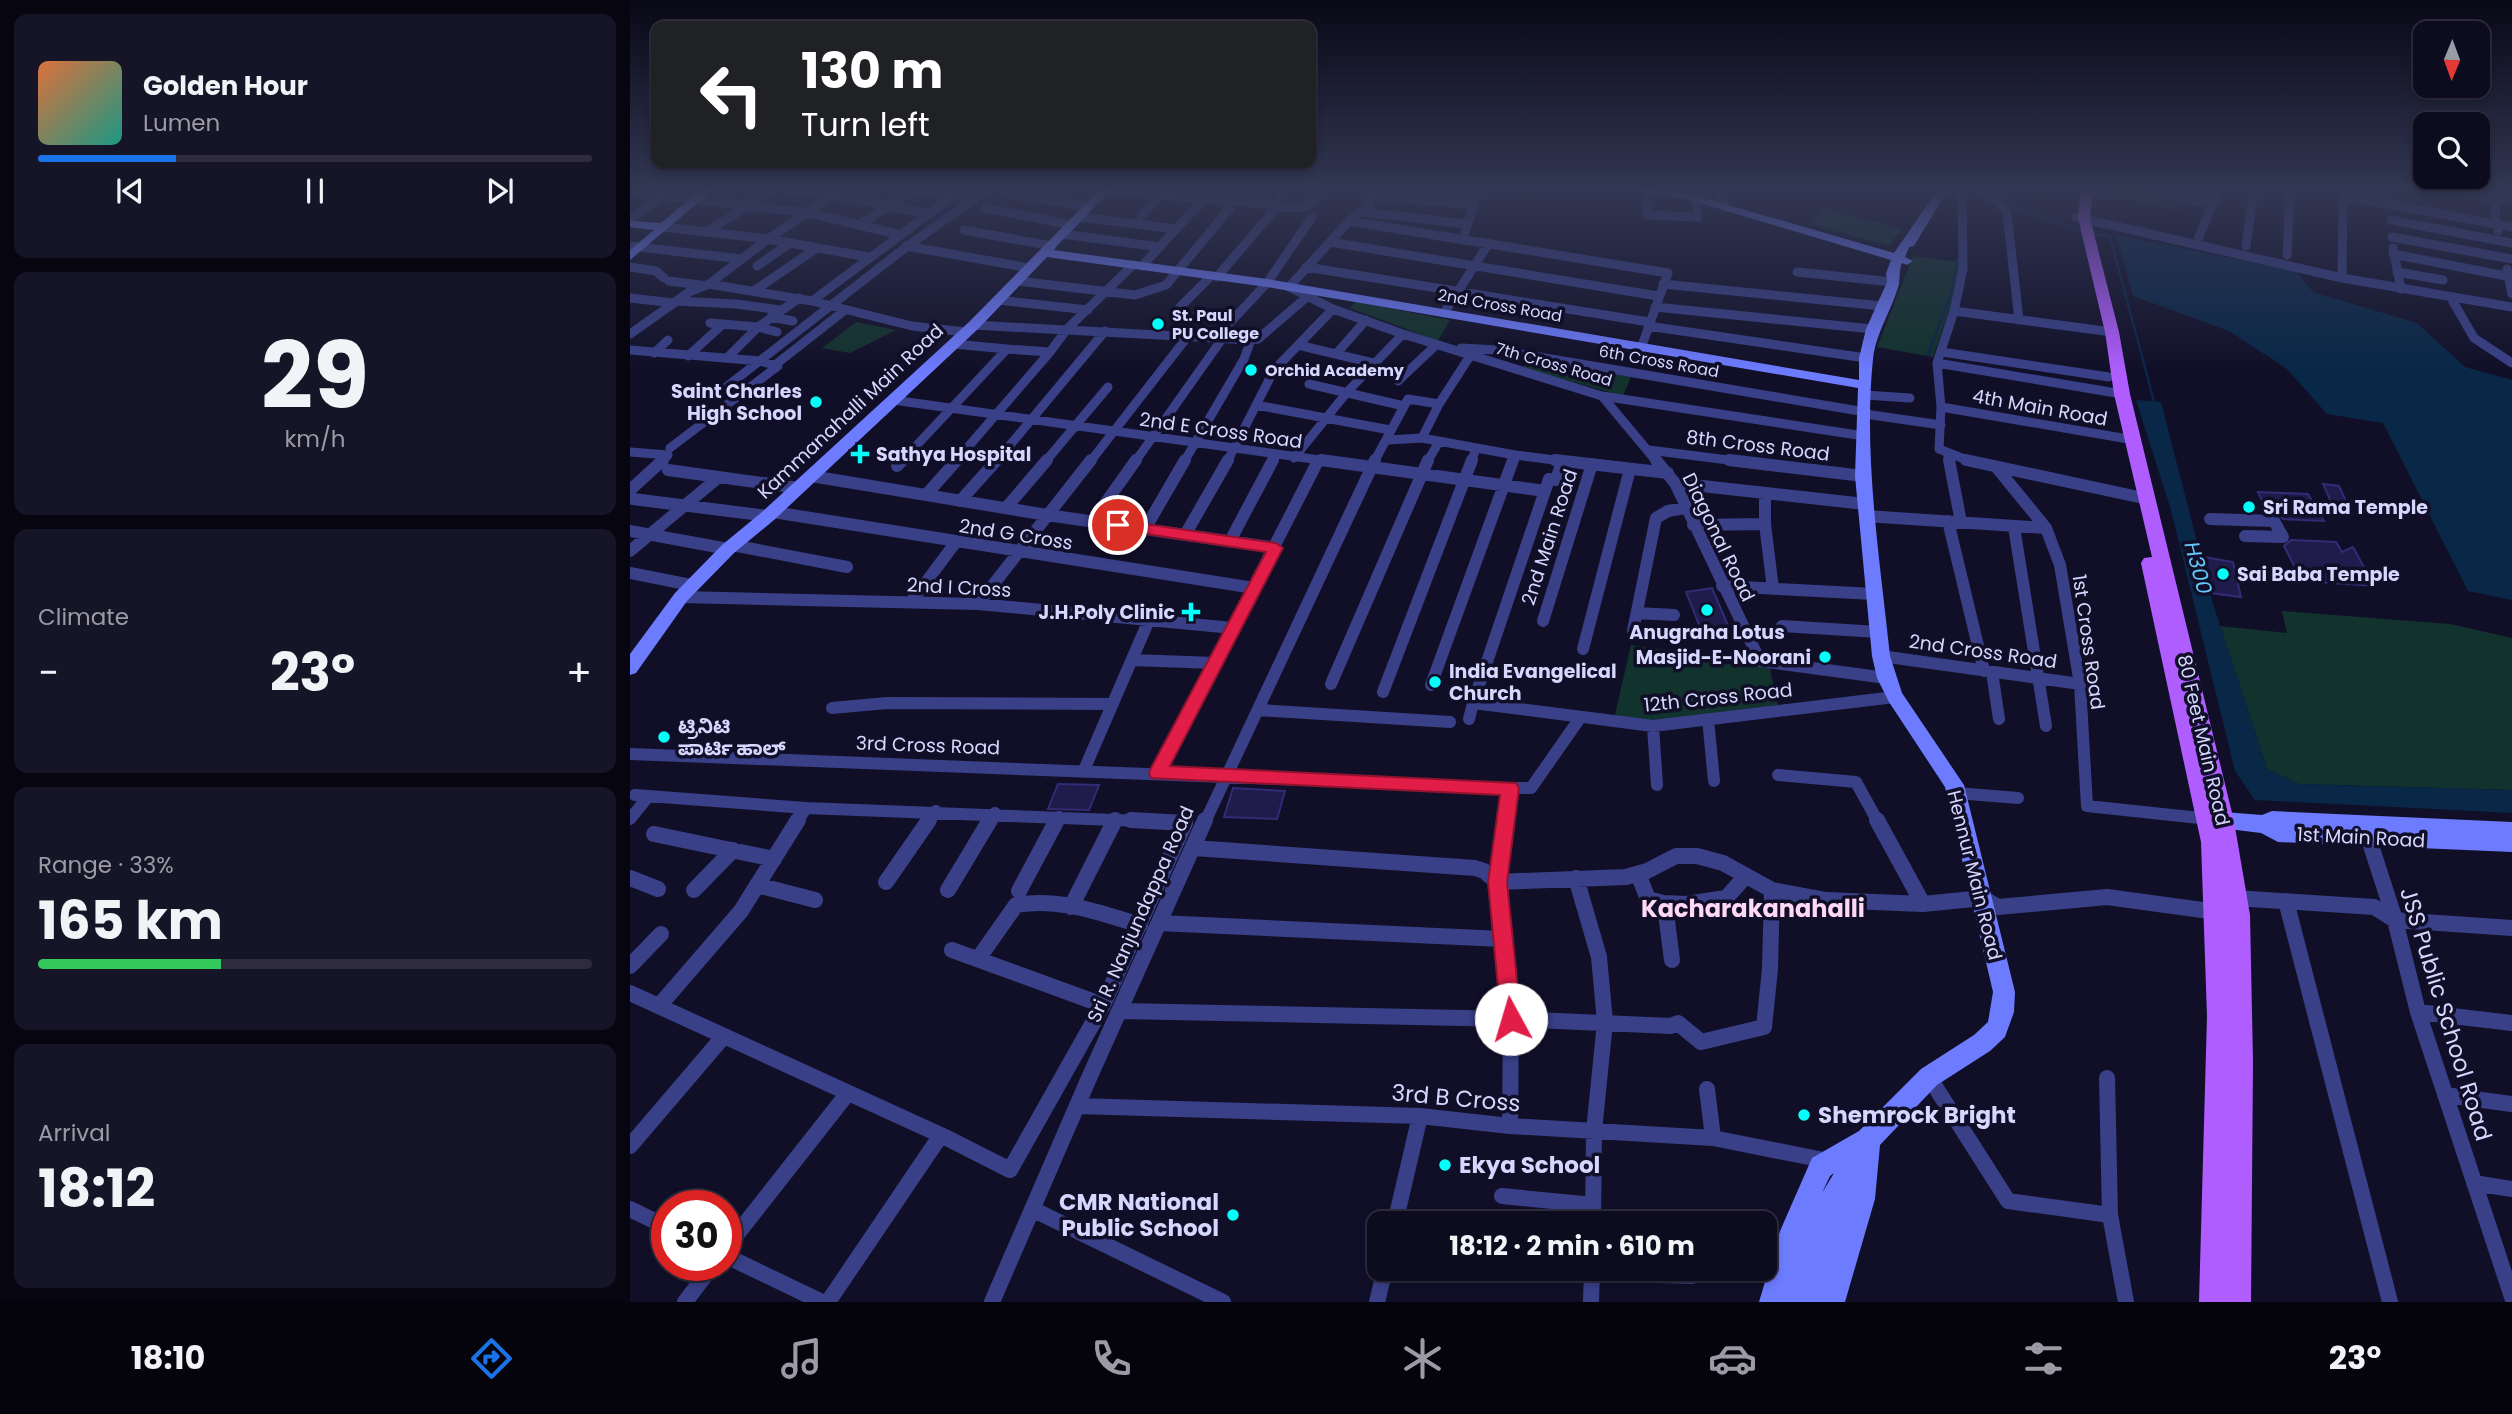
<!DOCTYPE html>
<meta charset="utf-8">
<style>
body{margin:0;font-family:Poppins,"Noto Sans Kannada",sans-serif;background:#161427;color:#f1f3f6;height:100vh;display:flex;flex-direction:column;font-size:26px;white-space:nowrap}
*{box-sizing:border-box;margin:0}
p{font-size:23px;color:#9a9ba4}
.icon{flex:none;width:38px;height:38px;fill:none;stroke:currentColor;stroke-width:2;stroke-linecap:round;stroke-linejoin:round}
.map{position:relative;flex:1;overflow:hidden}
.side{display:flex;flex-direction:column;gap:14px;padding:14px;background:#070610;width:630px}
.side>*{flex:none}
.top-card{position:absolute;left:21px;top:21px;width:665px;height:147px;border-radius:14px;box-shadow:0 4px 10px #0003,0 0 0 2px #2d2b3c;background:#202124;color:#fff;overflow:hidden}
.needle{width:46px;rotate:181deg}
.controls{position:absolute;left:1783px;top:21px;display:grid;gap:14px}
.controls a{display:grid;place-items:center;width:77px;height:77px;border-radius:14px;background:#0d0b1e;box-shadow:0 4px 10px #0003,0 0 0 2px #2d2b3c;font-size:35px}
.speed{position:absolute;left:21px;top:1190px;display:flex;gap:14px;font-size:35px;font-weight:700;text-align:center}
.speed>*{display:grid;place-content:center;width:91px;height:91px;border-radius:50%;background:#0d0b1e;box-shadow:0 4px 10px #0003,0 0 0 2px #2d2b3c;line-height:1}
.speed .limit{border:10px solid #d22;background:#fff;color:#111}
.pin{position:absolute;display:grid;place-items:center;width:60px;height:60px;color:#fff;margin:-30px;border:4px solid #fff;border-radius:50%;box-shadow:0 2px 7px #0007}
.me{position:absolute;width:77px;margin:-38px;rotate:354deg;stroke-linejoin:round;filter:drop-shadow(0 0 5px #0008)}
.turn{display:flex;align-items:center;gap:24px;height:147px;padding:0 35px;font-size:32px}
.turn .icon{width:91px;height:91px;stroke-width:2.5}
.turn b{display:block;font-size:49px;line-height:60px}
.big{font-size:52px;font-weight:700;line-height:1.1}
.side .widget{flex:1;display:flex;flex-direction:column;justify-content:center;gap:10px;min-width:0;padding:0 24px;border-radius:14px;background:#161427}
.side .dial{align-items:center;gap:0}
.dial b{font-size:91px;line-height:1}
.song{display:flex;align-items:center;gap:21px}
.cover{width:84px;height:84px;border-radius:10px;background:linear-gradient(135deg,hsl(20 70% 55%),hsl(170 70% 35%))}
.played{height:7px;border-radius:4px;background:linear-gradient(90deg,#1a73e8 25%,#2d2b3c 25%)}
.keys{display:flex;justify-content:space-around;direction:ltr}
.heat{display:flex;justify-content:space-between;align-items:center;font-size:38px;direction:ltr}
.charge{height:10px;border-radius:5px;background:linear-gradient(90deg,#34c759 33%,#2d2b3c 0)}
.trip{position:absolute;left:737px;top:1211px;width:410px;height:70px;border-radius:14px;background:#0d0b1e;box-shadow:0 4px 10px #0003,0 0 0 2px #2d2b3c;font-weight:700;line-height:70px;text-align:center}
.tabs{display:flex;height:112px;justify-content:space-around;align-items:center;background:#05040c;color:#9a9ba4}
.tabs .icon{width:49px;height:49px}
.tabs .active{color:#1a73e8}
.tabs b{font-size:32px;color:#f1f3f6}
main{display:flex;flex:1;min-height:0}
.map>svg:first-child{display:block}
</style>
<main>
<section class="side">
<div class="widget">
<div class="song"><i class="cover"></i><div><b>Golden Hour</b><p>Lumen</p></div></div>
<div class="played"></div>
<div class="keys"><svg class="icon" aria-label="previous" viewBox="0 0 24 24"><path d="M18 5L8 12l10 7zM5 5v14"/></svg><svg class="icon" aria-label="pause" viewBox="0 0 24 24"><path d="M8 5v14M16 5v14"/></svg><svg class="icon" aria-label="next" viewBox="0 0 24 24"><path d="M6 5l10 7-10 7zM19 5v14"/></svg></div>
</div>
<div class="widget dial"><b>29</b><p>km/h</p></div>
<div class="widget"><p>Climate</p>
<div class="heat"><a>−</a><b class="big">23°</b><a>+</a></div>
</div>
<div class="widget"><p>Range · 33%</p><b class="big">165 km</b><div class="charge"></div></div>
<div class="widget"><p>Arrival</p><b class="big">18:12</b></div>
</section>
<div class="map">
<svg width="1882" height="1302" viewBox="0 0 1882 1302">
<rect width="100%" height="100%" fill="#110f28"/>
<path fill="#12322d" d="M1474 190H1553L1549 210 1471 194Z
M1193 208 1272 229 1259 246 1179 224Z
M1283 256 1330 262 1319 311 1303 357 1247 347Z
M726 302 820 320 808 341 720 308Z
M226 322 266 330 220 353 192 348Z
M897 360 1001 377 993 396 893 368Z
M1652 611 1820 624 1882 638V790L1669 784 1637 769 1590 626 1657 633Z
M1001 645 1080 656 1090 665 1124 661 1140 669 1148 705 1030 720 984 719Z"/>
<path fill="#092747" d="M1486 235 1666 271 1683 292 1787 323 1835 367 1882 380V600L1838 591 1753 423 1697 414 1657 369 1599 331 1503 296Z
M1506 400 1531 402 1583 604 1637 769 1669 784 1882 790V813L1625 800 1605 771 1541 510Z"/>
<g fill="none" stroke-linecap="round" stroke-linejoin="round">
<path stroke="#092747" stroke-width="2.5" d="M1362 190 1392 211 1454 231
M1462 233 1480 237 1525 405
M1298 355 1321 293 1327 260"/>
</g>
<path fill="#1f1b4a" stroke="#322c76" stroke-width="2" d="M1693 484 1709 486 1722 514 1706 513Z
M1628 492 1678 494 1694 521 1653 519 1648 513 1638 512Z
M1661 540 1706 542 1712 552 1723 547 1744 586 1672 581 1654 546Z
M1574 557 1603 562 1611 597 1581 593Z
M1082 588 1099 628 1072 632 1056 592Z
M428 784 469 785 459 810 418 809Z
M603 788 655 791 647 819 594 817Z"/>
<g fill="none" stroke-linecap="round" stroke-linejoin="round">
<path stroke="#394088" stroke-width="9" d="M159 190 203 195 300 214
M289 190 323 196
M474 190 646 205
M742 190 738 207 719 221 659 287 703 309 773 334 972 396 1234 436
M1090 190 1095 207
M1332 190 1333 269 1324 311 1307 363 1311 407 1309 449 1342 462
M1348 190 1369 203 1377 213 1389 320
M1725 190V198L1882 227
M1828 190 1866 199
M1867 190 1865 217 1868 231
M1018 191 1017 215 1068 217 1067 199
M0 192 179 213 271 235
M1530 192 1582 204
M375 193 459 207
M742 196 843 205
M1866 196 1882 200
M610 202 619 190
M645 207C668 207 680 214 690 190
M355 208 442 225
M733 212 837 224
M511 216 530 195
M450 217 546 229
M1446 217 1712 278 1882 307
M0 219 35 195
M1761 220 1882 243
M719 221 1038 273 1011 348
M229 225 282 190
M33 227 138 239 238 257
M334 230 422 246
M78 231 142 190
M835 232 849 190
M433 234 530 247
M1569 237 1588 190
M1762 237 1882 259
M700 242 1028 296
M0 246 112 259
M276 246 400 268
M1616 246 1624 190
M1763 248 1771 289
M1763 254 1882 277
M1657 255 1660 190
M127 266 160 243
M512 266 582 190
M0 267 26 271 34 278
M676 267 1019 322
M1877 269 1882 294
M1167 272 1263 282
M1767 272 1813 280
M587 277 640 215 655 190
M1712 278 1713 198H1725
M39 281 70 285
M388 281 505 295 536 285 600 208
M79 284 182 301 282 326 336 332
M1033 284 1252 306
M125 290 187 248
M0 298 44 303 59 292 79 284 138 239 211 190
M1821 298 1844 338 1882 363
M368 300 458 310
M46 301 106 304 150 310
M182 301 331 190
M550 307 581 276
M1025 307 1243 329
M1324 311 1482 332
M814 313 859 243
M141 317 163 321
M80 323 128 327 147 332
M344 325 621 340 628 339 678 296
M1018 326 1236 358
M0 334 44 303
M668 345 743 363
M831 348 868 350 1235 412
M377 349 420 352 437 329 503 265
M0 350 130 361 148 366 40 448
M1312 352 1479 377
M24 353 38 340
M706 354 736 320
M58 356 93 324
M97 358 128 327 169 298
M1307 363 1492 394
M145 365 215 310
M768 381 806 345
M679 384 774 406
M91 391 271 251 356 190
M1235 395 1280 398
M972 396 1027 462
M263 400 704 462
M626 405 760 430
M1311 407 1504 440
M1235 414 1311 425
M792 438 885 455 940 462
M758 440 792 438 809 404 840 356
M1019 450 1114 462
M0 452 38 455 31 462
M1318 455 1319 462
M664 458 718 391 773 334
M271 462 377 349 324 344
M325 462 420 352
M366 462 475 331
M415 462 478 387
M460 462 558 336
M505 462 592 339 595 328 637 283 682 217
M554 462 614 359 621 340
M597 462 644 370 703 309
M642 462 645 455
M744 462 778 399 809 404
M797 462 809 442
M841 462 846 449
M883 462 885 455"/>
<path stroke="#394088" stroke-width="12" d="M691 460 915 491
M925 460 1038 473
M1026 460 1045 483 1130 661 1256 678
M1099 460 1233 476
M1319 460 1331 522
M1336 460 1518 499
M932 461 926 480 919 479 843 703 1023 726 1265 697
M267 466 273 460
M1367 468 1416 528 1430 565 1450 684 1457 806 1579 819
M38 470 169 488
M181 476 417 515 646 548
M1045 483 1235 504
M0 490 33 460
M1135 494V524L1143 589
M296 495 327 460
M3 499 138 516
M330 501 367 460
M376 508 417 460
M143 512 624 588
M1236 516 1416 528
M1580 519 1644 521 1653 537 1615 536
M1318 521 1354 671
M462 522 506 460
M1063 525 1135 524
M1384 527 1416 726
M515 529 555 460
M0 531 98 549
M555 535 598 460
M600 541 643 460
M102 545 217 567
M0 551 89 477
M0 573 61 585
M1092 586 1244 594
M51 597 348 604 603 628
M281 602 326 542
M348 604 461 460
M1007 613 1044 615
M913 621 962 464
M1152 626 1248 632
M1003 631 1026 518 1038 511 1055 508
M953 649 1000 469
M1251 656 1450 684
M502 660 585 663
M1362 672 1369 719
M701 684 798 460
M801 685 883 460
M753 692 842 460
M202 708 257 703 482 704
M628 710 820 722
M839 719 843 703
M1078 719 1084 781
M1023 726 1027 785
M0 754 880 788
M454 770 519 620
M528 773 688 461
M1148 775 1226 782 1248 822
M1326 793 1388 798
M5 795 176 808 537 822
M0 819 18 797
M167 822 176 808
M298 822 306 811
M359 822 365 813
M426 822 429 817
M575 822 745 460
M875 822 880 788H901L950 718"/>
<path stroke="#394088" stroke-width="16" d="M876 820 867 882 881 1019 880 1126
M1247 820 1293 904
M1736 830 1765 920 1788 1012 1882 1297
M24 834 144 859
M564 848 845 868 854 871 867 882
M1008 874 1018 899 1033 903 1056 904 1096 898 1115 877
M0 878 28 889
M946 878 969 957 975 1022 964 1131 963 1223
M256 882 299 820
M867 882 996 877 1017 871 1046 856H1067L1093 863 1142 890 1196 900 1293 904 1353 898 1368 907 1477 897 1587 912
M127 885 185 900
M64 890 103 850
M318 890 360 820
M389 891 427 820
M1605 898 1744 907 1765 920 1882 928
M1656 901 1760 1302
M1035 905 1042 960
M441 907 485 820
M530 923 872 939
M322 950 473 1005
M348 959 386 905C428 897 470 913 510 925
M0 966 31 934
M0 993 315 1137 380 1170 473 1005 555 823 501 820
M29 1006 111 911 168 820
M490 1011 881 1019 1041 1026 1048 1023 1071 1042 1134 1027 1140 969 1142 890
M1788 1012 1882 1023
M1299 1077 1378 1201 1480 1215
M1477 1078 1480 1215 1496 1302
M1077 1089 1083 1138
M1815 1095 1882 1104
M447 1106 790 1116 880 1126 1083 1138 1199 1161
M0 1146 94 1036
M1844 1183 1882 1189
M872 1196 963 1205
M0 1209 37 1227
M402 1209 593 1302
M765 1223 790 1116
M96 1248 218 1093
M96 1256 192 1302
M824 1269 1062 1276
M55 1302 83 1265
M198 1302 311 1135
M362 1302 459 1078 575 820
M747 1302 755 1269
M961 1302 962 1269"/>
<path fill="#6d7bff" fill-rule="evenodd" d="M70 190H83L0 260V250L24 230 0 227V221L31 223Z
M469 190H481L423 250 637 279 1229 380V358L1236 329 1257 282 1256 273 1261 260 1053 198 1010 193 1004 190 1054 192 1264 253 1306 192 1325 190 1314 196 1284 246 1279 247 1275 257 1283 261 1277 265 1272 263C1269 271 1270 276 1269 284 1262 310 1246 332 1243 359 1233 455 1250 560 1260 656L1272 693 1334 785 1385 992 1384 1012 1375 1037 1360 1051 1307 1085 1250 1145 1245 1199 1215 1302H1129L1150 1231 1182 1158 1229 1131 1291 1069 1344 1035 1358 1022 1363 992 1315 787 1259 702 1247 678 1242 656 1225 476 1228 388 637 287 417 257 349 328 144 520 104 553 57 601 6 673 0 675V654L45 593 92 545 132 512 339 322ZM1204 1173 1192 1193 1200 1176Z
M1581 811 1632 815 1642 811 1882 822V852L1648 842 1631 833 1574 826 1571 820 1574 814Z"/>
<path fill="#af5dff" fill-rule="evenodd" d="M1451 190H1463L1460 218 1489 332 1500 394 1604 821 1620 915 1623 1062 1621 1302H1569L1577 1016 1571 842 1511 563 1514 558 1522 557 1484 394 1475 332 1448 218Z"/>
</g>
<linearGradient id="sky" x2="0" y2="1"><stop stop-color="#090816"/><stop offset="0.51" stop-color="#323753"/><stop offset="1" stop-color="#323753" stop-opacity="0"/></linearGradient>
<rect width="1882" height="372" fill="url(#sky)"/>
<path fill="#e11d48" stroke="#92132f" stroke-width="2" d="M488 520 646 543 653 548 540 766 886 783 889 788 877 882 891 1019 888 1026 881 1029 874 1026 871 1019 858 882 870 795 521 778 519 773 521 768 636 552 483 529 481 525Z"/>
<g fill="#02fffa" stroke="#110f28" stroke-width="2.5">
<circle cx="528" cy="324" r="7"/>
<circle cx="621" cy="370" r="7"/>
<circle cx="186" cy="402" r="7"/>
<path d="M226.5 443.5h7v7h7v7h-7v7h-7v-7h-7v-7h7z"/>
<circle cx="1619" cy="507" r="7"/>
<circle cx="1593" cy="574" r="7"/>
<circle cx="1077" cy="610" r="7"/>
<path d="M557.5 601.5h7v7h7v7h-7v7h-7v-7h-7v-7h7z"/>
<circle cx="1195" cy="657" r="7"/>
<circle cx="805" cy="682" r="7"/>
<circle cx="34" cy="737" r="7"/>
<circle cx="1174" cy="1115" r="7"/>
<circle cx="815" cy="1165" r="7"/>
<circle cx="603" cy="1215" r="7"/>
</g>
<g text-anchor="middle" stroke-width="7" stroke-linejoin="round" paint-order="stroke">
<g font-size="16" fill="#d6d7ff" stroke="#110f28">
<text transform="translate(870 305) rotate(10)" y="6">2nd Cross Road</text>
<text transform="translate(1029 361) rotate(10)" y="6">6th Cross Road</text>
<text transform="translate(924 364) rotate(16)" y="6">7th Cross Road</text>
</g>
<g font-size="16" font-weight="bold" fill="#d6d7ff" stroke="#110f28" text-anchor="start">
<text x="542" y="321">St. Paul<tspan x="542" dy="18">PU College</tspan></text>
<text x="635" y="376">Orchid Academy</text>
</g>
<g font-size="19" font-weight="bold" fill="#d6d7ff" stroke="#110f28" text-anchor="start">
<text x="172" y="398" text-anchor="end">Saint Charles<tspan x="172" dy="22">High School</tspan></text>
<text x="246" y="461">Sathya Hospital</text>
<text x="1633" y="514">Sri Rama Temple</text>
<text x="1607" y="581">Sai Baba Temple</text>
<text x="545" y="619" text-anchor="end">J.H.Poly Clinic</text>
<text x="1077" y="639" text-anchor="middle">Anugraha Lotus</text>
<text x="1181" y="664" text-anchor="end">Masjid-E-Noorani</text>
<text x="819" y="678">India Evangelical<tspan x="819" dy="22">Church</tspan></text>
<text x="48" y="733">ಟ್ರಿನಿಟಿ<tspan x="48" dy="22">ಪಾರ್ಟಿ ಹಾಲ್</tspan></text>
</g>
<g font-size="19" fill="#d6d7ff" stroke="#110f28">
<text transform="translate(1410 407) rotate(10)" y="7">4th Main Road</text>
<text transform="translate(220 411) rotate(-43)" y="7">Kammanahalli Main Road</text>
<text transform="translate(591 430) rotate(8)" y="7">2nd E Cross Road</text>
<text transform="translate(1128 445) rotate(7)" y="7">8th Cross Road</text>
<text transform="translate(386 534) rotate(9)" y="7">2nd G Cross</text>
<text transform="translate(919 537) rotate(-72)" y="7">2nd Main Road</text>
<text transform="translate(1089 537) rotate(64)" y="7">Diagonal Road</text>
<text transform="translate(329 587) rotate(3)" y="7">2nd I Cross</text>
<text transform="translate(1459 642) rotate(82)" y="7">1st Cross Road</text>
<text transform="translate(1353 651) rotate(8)" y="7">2nd Cross Road</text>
<text transform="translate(1088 697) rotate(-6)" y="7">12th Cross Road</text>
<text transform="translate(1574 740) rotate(77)" y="7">80 Feet Main Road</text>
<text transform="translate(298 745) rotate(2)" y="7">3rd Cross Road</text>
<text transform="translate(1731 837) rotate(3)" y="7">1st Main Road</text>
<text transform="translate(1345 875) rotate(76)" y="7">Hennur Main Road</text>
<text transform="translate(510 914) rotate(-66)" y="7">Sri R. Nanjundappa Road</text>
</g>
<g font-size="21" font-style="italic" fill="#64caff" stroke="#110f28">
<text transform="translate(1568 568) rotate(75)" y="7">H300</text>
</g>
<g font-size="23" fill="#d6d7ff" stroke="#110f28">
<text transform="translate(1816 1014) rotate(73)" y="8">JSS Public School Road</text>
<text transform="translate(826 1098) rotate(5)" y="8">3rd B Cross</text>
</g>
<g font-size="23" font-weight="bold" fill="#d6d7ff" stroke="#110f28" text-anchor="start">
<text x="1188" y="1123">Shemrock Bright</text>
<text x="829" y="1173">Ekya School</text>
<text x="589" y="1210" text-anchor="end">CMR National<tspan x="589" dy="26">Public School</tspan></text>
</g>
<g font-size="24" font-weight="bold" fill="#ffd8f6" stroke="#110f28">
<text x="1123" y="917">Kacharakanahalli</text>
</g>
</g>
</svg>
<div class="controls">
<a><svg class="needle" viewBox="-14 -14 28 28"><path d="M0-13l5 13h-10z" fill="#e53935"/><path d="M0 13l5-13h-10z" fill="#9a9ba4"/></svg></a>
<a><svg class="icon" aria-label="search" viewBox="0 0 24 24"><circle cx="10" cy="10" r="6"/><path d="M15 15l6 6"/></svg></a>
</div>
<div class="speed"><div class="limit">30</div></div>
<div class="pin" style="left:488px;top:525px;background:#d93025"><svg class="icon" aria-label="arrive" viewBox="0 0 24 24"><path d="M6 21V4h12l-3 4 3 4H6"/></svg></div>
<svg class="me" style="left:881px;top:1019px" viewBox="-20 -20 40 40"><circle r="19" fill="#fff"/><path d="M0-13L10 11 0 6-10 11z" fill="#e11d48"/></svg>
<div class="trip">18:12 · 2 min · 610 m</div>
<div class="top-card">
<div class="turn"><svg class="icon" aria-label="left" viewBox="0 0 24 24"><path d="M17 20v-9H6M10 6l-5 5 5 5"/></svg><div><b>130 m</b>Turn left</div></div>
</div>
</div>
</main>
<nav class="tabs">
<b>18:10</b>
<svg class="icon active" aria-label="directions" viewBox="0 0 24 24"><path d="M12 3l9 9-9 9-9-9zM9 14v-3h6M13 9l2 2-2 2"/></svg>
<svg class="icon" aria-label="music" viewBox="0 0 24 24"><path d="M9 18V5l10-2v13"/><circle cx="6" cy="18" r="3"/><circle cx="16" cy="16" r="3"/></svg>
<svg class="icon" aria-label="phone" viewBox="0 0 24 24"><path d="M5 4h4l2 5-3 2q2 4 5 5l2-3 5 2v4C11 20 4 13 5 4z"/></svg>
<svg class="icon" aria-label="climate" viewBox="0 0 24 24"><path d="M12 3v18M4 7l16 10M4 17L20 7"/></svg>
<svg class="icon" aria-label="car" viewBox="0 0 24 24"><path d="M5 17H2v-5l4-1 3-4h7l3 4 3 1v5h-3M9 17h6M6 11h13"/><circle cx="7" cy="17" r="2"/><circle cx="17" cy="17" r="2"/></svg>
<svg class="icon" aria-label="filters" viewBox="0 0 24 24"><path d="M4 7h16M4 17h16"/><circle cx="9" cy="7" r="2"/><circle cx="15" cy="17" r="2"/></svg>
<b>23°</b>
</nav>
